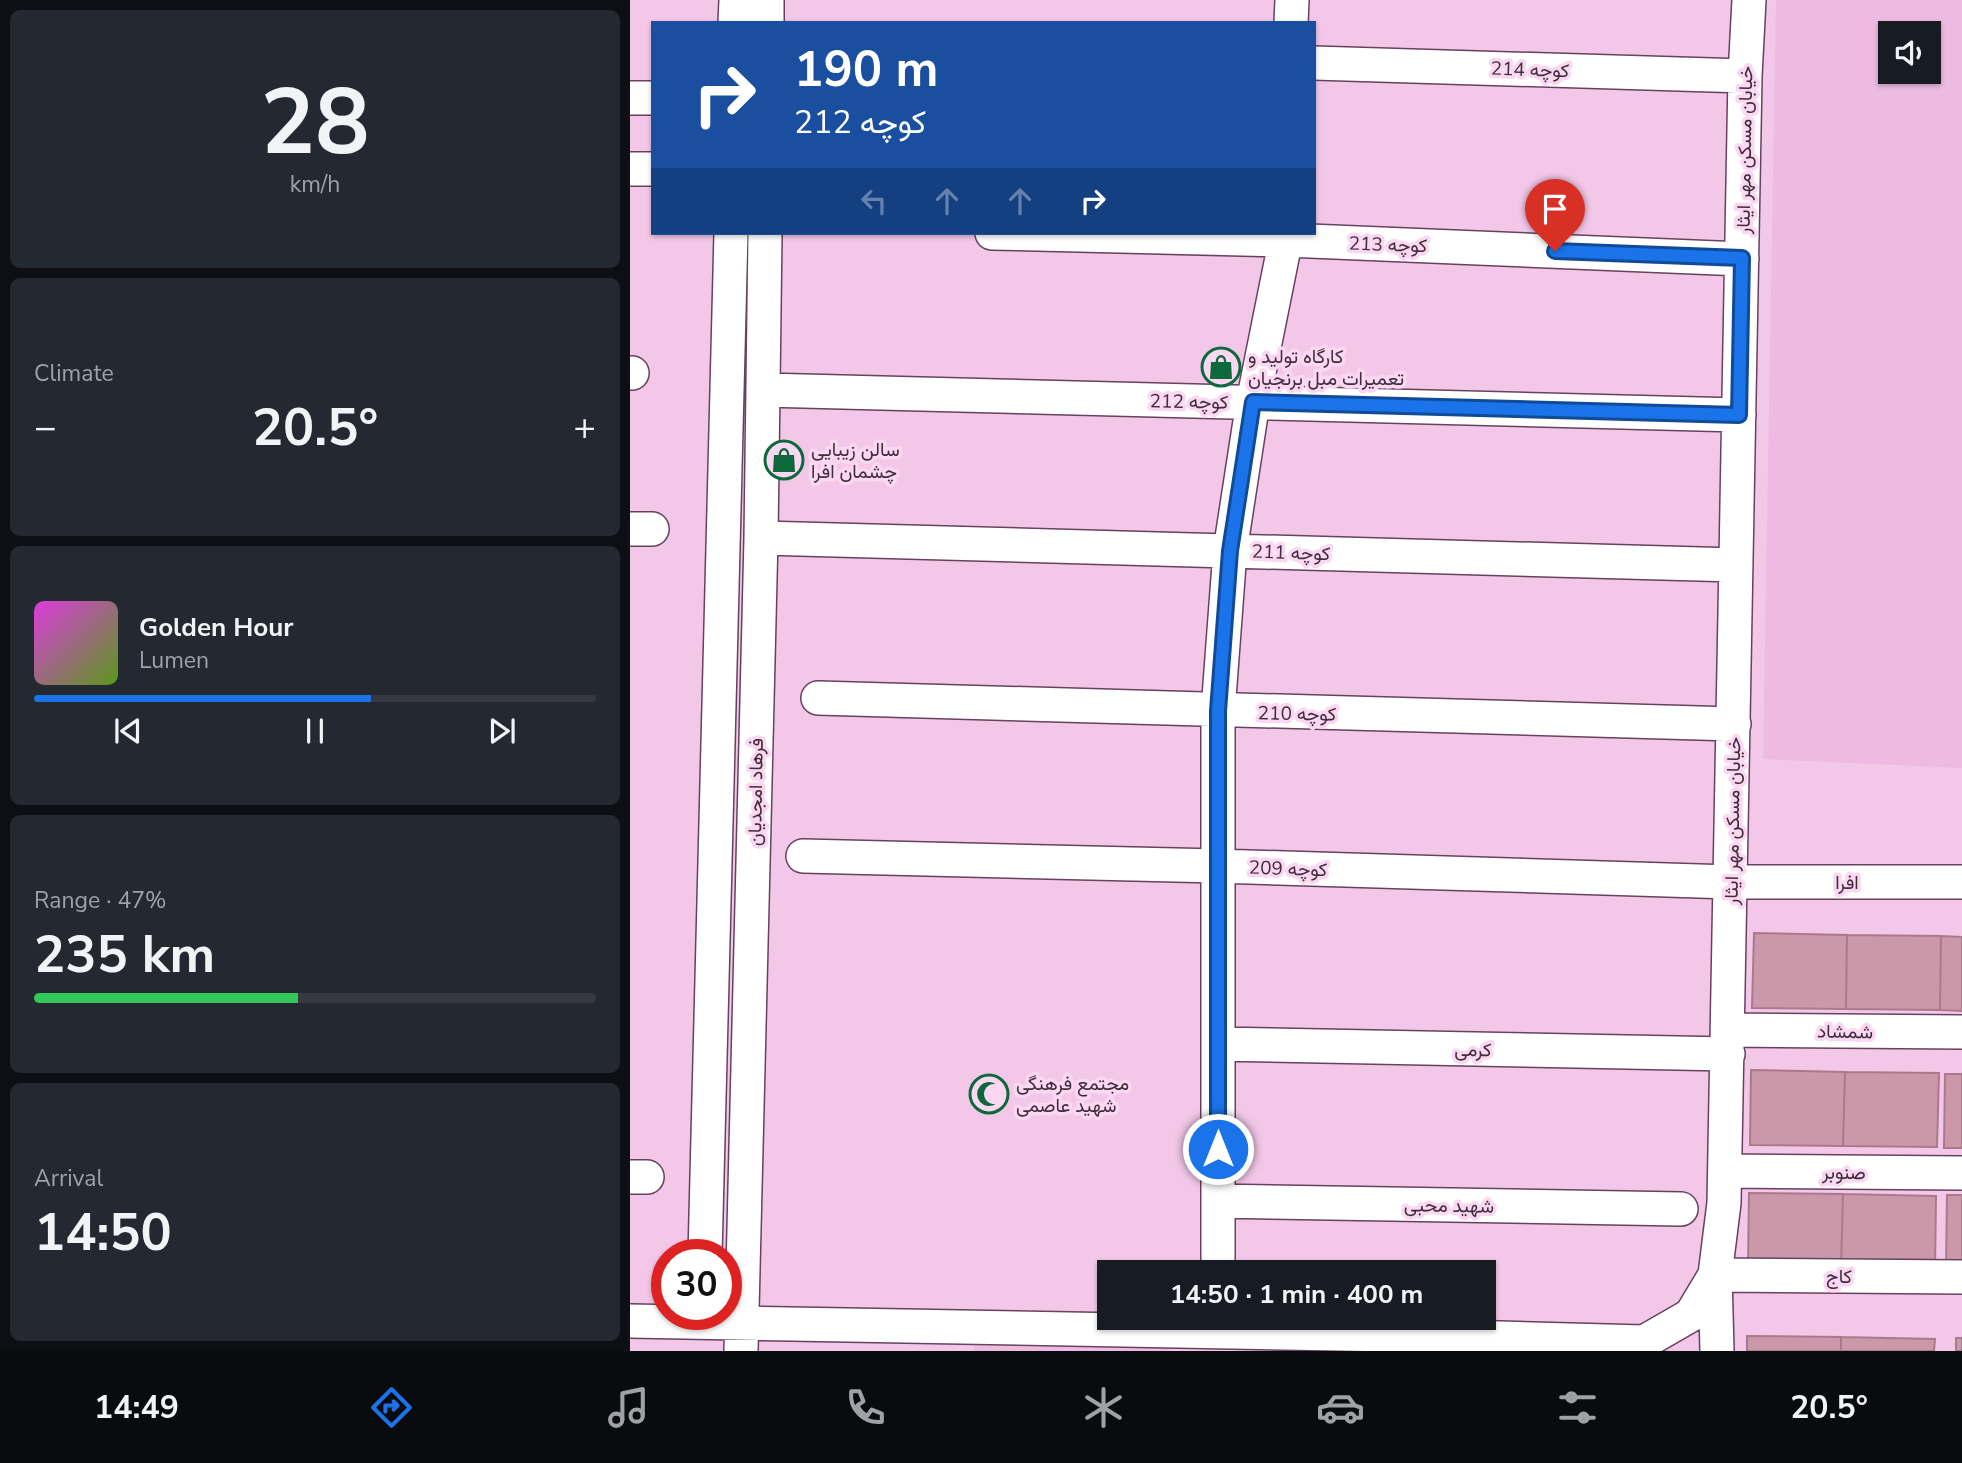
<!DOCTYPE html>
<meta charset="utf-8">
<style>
body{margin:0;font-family:"Nunito Sans",Vazirmatn,sans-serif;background:#242831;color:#f1f3f6;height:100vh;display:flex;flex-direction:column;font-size:26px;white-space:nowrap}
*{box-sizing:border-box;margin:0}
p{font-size:23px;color:#9ea1a6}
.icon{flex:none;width:38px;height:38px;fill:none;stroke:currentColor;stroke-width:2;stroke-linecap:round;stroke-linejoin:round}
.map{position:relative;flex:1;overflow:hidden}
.side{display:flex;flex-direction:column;gap:10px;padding:10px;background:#0d0f14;width:630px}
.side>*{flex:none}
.top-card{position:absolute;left:21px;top:21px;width:665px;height:214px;border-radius:0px;box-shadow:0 2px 5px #0004;background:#1a4fa0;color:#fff;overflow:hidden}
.tools{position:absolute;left:1248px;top:21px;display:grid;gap:14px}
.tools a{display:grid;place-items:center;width:63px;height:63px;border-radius:0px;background:#171b24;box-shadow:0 2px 5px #0004;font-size:35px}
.speed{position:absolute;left:21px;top:1239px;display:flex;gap:14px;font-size:35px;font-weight:700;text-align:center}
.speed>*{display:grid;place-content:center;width:91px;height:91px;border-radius:50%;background:#171b24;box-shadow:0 2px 5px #0004;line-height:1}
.speed .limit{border:10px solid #d22;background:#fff;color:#111}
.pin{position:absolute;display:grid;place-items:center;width:60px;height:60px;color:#fff;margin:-72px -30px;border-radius:50% 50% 50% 0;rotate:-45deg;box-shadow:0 0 7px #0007}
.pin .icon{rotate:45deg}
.me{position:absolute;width:77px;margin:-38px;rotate:0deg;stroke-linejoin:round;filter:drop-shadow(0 0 5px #0008)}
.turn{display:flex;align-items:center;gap:24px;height:147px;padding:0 28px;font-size:32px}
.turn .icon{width:91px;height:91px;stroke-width:2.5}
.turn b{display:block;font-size:49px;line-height:60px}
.lanes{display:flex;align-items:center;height:66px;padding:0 28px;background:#0003;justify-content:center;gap:35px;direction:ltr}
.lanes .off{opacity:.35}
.big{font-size:52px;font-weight:700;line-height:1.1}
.side .widget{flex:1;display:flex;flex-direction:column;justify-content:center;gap:10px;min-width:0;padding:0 24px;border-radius:10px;background:#242831}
.side .dial{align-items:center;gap:0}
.dial b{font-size:91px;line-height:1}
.song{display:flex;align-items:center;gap:21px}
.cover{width:84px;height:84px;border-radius:10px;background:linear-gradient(135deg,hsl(300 70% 55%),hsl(90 70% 35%))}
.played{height:7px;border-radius:4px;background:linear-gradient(90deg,#1a73e8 60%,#363941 60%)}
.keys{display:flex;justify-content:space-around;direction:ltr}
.heat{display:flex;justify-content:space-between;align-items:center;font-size:38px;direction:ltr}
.charge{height:10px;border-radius:5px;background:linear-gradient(90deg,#34c759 47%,#363941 0)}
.trip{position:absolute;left:467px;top:1260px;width:399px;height:70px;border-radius:0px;background:#171b24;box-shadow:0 2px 5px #0004;font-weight:700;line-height:70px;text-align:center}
.tabs{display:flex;height:112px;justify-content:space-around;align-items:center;background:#090b0e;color:#9ea1a6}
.tabs .icon{width:49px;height:49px}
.tabs .active{color:#1a73e8}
.tabs b{font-size:32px;color:#f1f3f6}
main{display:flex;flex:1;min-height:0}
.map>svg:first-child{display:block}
</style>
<main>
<section class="side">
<div class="widget dial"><b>28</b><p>km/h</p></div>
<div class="widget"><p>Climate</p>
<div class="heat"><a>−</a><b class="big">20.5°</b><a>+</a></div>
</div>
<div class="widget">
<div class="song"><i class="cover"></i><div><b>Golden Hour</b><p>Lumen</p></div></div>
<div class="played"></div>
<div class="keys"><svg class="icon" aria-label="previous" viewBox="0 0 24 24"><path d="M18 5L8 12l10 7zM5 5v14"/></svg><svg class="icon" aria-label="pause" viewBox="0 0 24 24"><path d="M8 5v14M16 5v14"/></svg><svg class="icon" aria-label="next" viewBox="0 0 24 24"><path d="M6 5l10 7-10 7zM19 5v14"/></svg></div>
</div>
<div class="widget"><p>Range · 47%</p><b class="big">235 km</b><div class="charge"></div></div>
<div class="widget"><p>Arrival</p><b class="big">14:50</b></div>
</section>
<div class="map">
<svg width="1332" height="1351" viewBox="0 0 1332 1351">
<rect width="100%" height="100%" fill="#f3c7e8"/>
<path fill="#edbbe1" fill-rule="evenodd" d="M1146 0H1332V768L1133 759ZM1260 33H1298V72H1260Z
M344 1346 539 1348V1351H344Z"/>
<path fill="#cb98aa" stroke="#aa798b" stroke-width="2" d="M1124 933 1217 935 1216 1009 1122 1008Z
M1217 935 1311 936 1310 1010 1216 1009Z
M1311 936 1332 937V1011L1310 1010Z
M1121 1070 1215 1072 1213 1146 1120 1145Z
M1215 1072 1309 1073 1307 1147 1213 1146Z
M1315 1074H1332V1148H1314Z
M1119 1193 1213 1194 1211 1268 1118 1267Z
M1213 1194 1306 1196 1305 1270 1211 1268Z
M1317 1195H1332V1269H1316Z
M1117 1336 1211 1337V1351H1117Z
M1211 1337 1305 1339 1304 1351H1211Z
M1326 1338H1332V1351H1326Z"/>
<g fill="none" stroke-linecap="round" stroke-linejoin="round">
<defs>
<path id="minor" d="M105 23 106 0
M137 23V0
M661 23 662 0
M684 63 1115 76
M0 98H23
M0 169H23
M362 233 656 240 1112 259
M0 373H2
M134 390 1109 415
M0 529H22
M131 538 1106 565
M188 698 1104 724
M173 856 588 866 1101 882H1332
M1098 1030 1332 1032
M588 1044 1098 1054
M1095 1171 1332 1173
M0 1177H17
M588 1201 1051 1209
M75 1255 101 233
M588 1272V711L600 551 623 402 657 233
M0 1321 763 1335
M111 1351 131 538 135 233
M764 1351 763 1335 1014 1342 1061 1315 1085 1275 1094 1203 1115 76 1119 0
M1087 1351 1085 1275 1332 1277"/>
</defs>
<use href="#minor" stroke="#66425e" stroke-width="36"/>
<use href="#minor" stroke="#fff" stroke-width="33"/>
</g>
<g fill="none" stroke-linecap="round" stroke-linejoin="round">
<defs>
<path id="route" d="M588 1149V711L600 551 623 402 1109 415 1112 258 925 251"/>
</defs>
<use href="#route" stroke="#114b97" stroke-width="18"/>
<use href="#route" stroke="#1a73e8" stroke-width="12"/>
</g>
<defs>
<symbol id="shop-ring" viewBox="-11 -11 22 22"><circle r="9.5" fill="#fbd7f1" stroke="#0d683b" stroke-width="1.5"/><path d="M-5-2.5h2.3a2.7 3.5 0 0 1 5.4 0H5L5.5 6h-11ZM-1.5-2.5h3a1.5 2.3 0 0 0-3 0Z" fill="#0d683b"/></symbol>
<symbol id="mosque-ring" viewBox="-11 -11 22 22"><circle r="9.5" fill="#fbd7f1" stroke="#0d683b" stroke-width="1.5"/><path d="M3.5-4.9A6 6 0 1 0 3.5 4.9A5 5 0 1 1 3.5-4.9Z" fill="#0d683b"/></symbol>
</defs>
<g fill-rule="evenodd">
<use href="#shop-ring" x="569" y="345" width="44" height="44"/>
<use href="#shop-ring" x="132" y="438" width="44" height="44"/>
<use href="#mosque-ring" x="337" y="1072" width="44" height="44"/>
</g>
<g text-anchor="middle" stroke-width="7" stroke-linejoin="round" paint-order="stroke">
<g font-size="19" fill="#3e2d3a" stroke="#fbd7f1">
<text transform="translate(900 69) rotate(2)" y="7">کوچه 214</text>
<text transform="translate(1114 150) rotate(-89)" y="7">خیابان مسکن مهر ایثار</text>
<text transform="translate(758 244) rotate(2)" y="7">کوچه 213</text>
<text transform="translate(559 401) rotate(1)" y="7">کوچه 212</text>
<text transform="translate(661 552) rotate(2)" y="7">کوچه 211</text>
<text transform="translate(667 713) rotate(1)" y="7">کوچه 210</text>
<text transform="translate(125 792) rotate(-89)" y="7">فرهاد امجدیان</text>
<text transform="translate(1102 821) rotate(-89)" y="7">خیابان مسکن مهر ایثار</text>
<text transform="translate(658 868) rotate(2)" y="7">کوچه 209</text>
<text x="1217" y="889">افرا</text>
<text transform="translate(1215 1031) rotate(1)" y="7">شمشاد</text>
<text transform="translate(843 1049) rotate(1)" y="7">کرمی</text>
<text transform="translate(1214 1172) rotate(1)" y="7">صنوبر</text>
<text transform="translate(819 1205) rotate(1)" y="7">شهید محبی</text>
<text x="1209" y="1283">کاج</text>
</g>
<g font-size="19" fill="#3e2d3a" stroke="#fbd7f1" text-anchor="start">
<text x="618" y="363">کارگاه تولید و<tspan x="618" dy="22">تعمیرات مبل برنجیان</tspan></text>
<text x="181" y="456">سالن زیبایی<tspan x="181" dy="22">چشمان افرا</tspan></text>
<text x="386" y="1090">مجتمع فرهنگی<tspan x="386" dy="22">شهید عاصمی</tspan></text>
</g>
</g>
</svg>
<div class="tools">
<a><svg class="icon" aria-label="sound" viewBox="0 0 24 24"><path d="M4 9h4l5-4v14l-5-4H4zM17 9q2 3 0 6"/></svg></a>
</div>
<div class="speed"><div class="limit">30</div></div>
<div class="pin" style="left:925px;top:251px;background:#d93025"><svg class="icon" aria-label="arrive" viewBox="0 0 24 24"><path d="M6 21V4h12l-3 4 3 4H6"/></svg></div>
<svg class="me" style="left:588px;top:1149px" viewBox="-20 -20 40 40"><circle r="17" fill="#1a73e8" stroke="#fff" stroke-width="3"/><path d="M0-11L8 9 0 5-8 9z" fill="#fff"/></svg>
<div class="trip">14:50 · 1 min · 400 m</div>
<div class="top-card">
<div class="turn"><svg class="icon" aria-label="right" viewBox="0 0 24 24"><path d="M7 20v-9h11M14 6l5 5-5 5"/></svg><div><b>190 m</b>کوچه 212</div></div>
<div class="lanes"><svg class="icon off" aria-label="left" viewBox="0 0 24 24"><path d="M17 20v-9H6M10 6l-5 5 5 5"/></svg><svg class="icon off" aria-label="ahead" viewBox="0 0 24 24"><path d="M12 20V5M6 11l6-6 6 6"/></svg><svg class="icon off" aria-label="ahead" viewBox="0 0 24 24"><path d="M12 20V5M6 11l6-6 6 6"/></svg><svg class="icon" aria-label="right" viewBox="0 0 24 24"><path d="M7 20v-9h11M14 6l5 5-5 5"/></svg></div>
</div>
</div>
</main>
<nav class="tabs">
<b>14:49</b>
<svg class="icon active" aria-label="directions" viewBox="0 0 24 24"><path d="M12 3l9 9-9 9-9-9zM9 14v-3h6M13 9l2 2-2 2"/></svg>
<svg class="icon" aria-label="music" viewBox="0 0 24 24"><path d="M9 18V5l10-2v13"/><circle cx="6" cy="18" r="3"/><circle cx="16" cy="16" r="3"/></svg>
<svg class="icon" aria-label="phone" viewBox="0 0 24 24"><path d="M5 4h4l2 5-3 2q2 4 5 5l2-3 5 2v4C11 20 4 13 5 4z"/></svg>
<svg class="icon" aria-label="climate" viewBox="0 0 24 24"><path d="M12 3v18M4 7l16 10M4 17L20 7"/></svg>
<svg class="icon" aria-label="car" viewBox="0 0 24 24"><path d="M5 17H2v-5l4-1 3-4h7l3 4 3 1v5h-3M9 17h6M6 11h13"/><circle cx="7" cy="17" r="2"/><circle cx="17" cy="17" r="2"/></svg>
<svg class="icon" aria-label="filters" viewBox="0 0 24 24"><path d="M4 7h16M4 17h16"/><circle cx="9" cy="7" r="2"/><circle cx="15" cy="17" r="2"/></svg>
<b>20.5°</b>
</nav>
